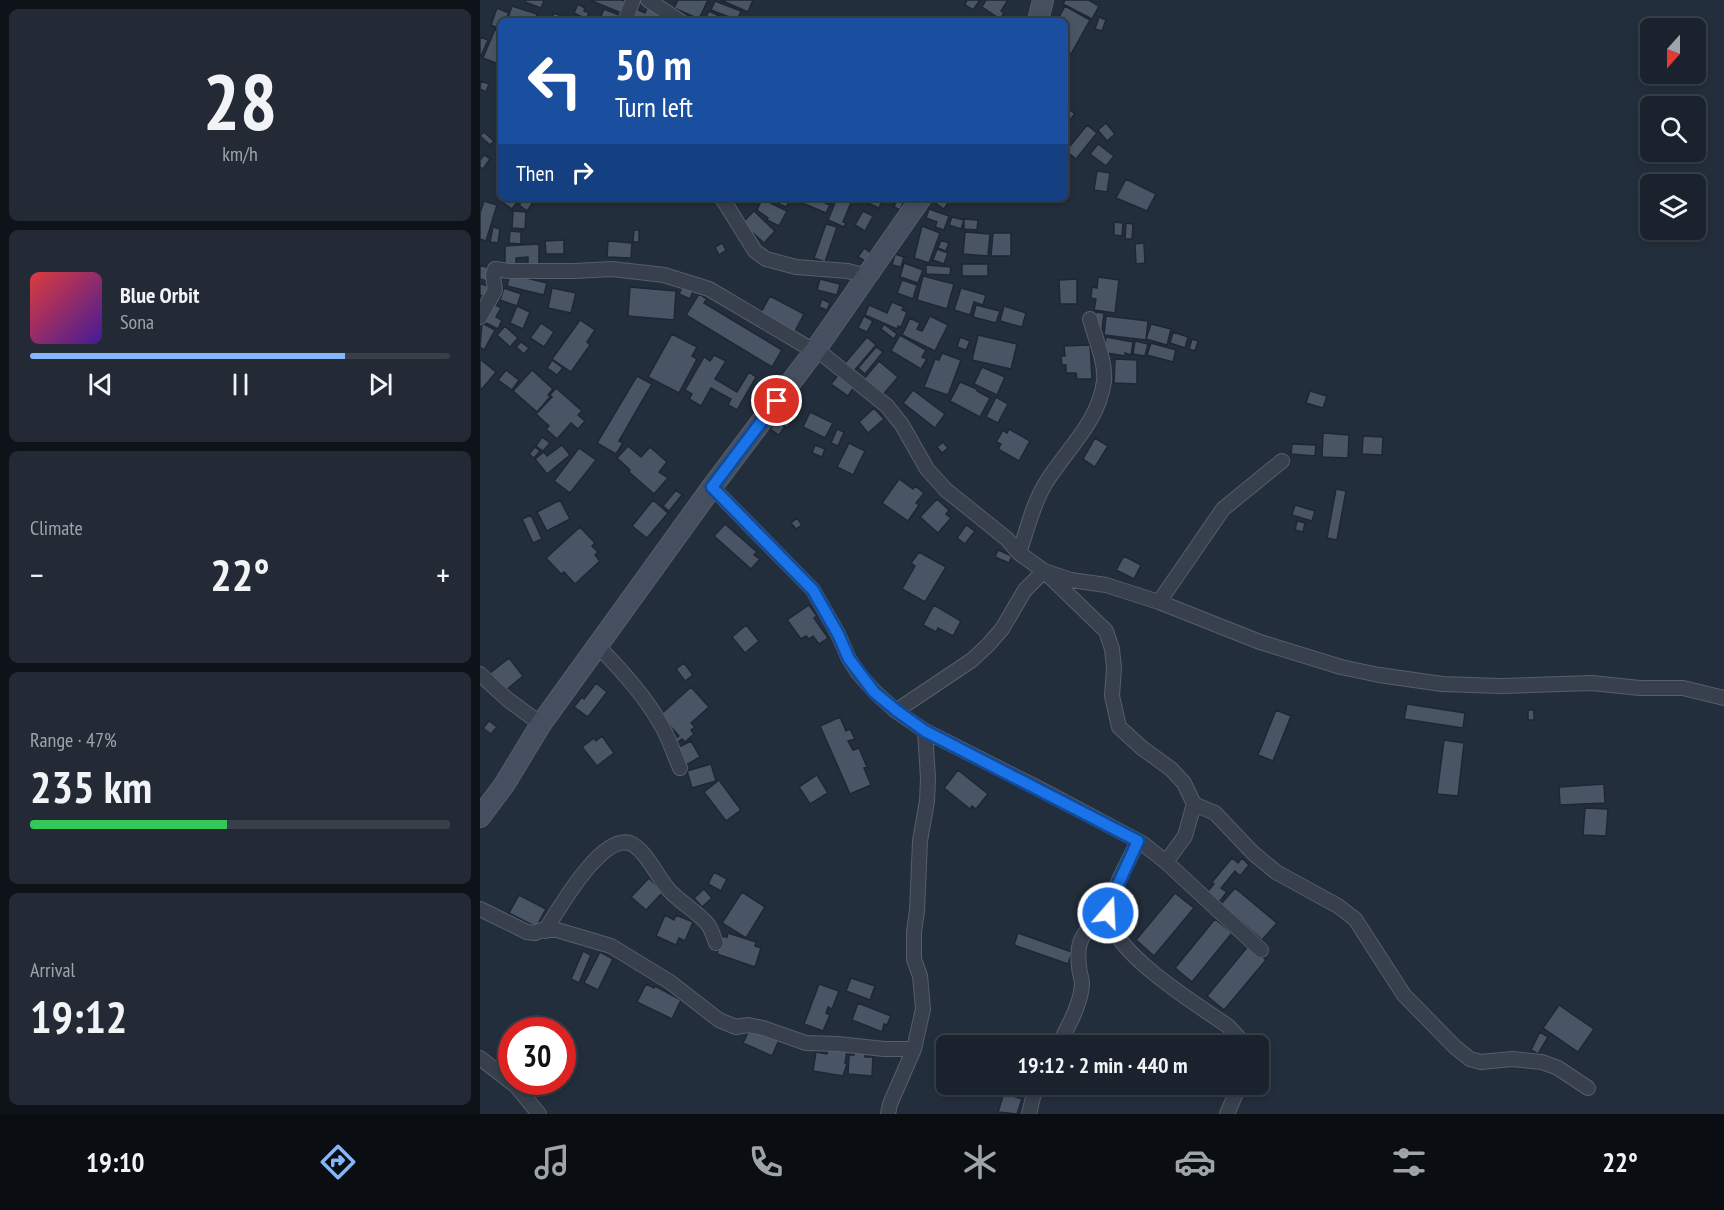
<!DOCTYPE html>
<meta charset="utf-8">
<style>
body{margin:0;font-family:"PT Sans Narrow",sans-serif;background:#232a35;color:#f1f3f6;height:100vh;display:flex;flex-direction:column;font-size:22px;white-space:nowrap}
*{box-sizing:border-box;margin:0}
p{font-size:20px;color:#9fa4aa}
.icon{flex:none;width:33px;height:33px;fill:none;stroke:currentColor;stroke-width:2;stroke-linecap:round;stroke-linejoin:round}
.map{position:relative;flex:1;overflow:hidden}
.sheet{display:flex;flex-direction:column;gap:9px;padding:9px;background:#0e1319;width:480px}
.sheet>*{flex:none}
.guide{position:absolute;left:18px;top:18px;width:570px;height:183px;border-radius:9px;box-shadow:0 3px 9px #0003,0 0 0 2px #383f49;background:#1a4fa0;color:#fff;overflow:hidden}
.needle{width:39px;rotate:201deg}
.buttons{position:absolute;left:1160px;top:18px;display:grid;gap:12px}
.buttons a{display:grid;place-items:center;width:66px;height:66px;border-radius:9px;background:#1a222d;box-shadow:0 3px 9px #0003,0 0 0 2px #383f49;font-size:30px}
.speed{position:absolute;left:18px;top:1017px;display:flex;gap:12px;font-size:30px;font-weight:700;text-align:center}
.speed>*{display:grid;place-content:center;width:78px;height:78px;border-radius:50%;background:#1a222d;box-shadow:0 3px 9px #0003,0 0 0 2px #383f49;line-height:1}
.speed .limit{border:9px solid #d22;background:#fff;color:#111}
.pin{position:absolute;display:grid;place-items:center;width:51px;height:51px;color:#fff;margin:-26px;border:3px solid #fff;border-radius:50%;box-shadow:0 2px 6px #0007}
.me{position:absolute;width:66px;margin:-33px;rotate:19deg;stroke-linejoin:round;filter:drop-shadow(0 0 4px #0008)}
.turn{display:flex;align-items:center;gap:21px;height:126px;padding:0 18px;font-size:27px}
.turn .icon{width:78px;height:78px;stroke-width:2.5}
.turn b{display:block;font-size:42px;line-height:51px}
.then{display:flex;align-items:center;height:57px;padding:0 18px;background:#0003;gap:12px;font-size:22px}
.big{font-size:45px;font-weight:700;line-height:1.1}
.sheet .card{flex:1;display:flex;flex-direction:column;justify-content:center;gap:9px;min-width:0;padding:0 21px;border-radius:9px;background:#232a35}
.sheet .dial{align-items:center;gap:0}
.dial b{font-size:78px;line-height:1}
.song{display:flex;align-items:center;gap:18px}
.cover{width:72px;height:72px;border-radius:9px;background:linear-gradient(135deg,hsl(0 70% 55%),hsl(260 70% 35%))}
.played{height:6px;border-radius:3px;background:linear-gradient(90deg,#86b5f9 75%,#383f49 75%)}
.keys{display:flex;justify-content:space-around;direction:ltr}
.heat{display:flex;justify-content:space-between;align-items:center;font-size:33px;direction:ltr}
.charge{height:9px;border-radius:4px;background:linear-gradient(90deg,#34c759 47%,#383f49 0)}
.trip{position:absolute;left:456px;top:1035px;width:333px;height:60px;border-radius:9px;background:#1a222d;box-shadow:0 3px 9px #0003,0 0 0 2px #383f49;font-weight:700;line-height:60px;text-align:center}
.dock{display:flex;height:96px;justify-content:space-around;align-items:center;background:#0a0e12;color:#9fa4aa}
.dock .icon{width:42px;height:42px}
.dock .active{color:#86b5f9}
.dock b{font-size:27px;color:#f1f3f6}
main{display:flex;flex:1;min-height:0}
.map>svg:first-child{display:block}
</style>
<main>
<section class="sheet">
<div class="card dial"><b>28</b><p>km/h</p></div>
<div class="card">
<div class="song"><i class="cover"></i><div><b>Blue Orbit</b><p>Sona</p></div></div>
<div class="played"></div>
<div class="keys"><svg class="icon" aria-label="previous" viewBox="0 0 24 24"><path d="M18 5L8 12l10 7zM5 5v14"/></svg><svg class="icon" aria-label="pause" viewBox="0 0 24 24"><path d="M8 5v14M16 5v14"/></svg><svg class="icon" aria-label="next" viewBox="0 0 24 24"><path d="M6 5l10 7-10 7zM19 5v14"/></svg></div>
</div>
<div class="card"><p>Climate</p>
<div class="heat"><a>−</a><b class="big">22°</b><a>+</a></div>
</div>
<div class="card"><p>Range · 47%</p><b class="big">235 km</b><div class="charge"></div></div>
<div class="card"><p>Arrival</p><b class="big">19:12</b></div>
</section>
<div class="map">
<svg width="1244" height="1114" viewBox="0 0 1244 1114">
<rect width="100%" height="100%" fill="#232e3c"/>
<path fill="#495565" stroke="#1e2733" stroke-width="1.5" d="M46 0H62L64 1 61 8 45 2Z
M110 0H141L145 1 141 13Z
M198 0H228L219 19 194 8Z
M241 0H273L268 12Z
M487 0H500L493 10 485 5Z
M506 0H528L521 11 524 13 520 19 502 7Z
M585 0H609L619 6 612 19 583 4Z
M235 1 261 11 257 20 231 10Z
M98 4 105 8 104 11 109 13 106 19 94 13Z
M32 6 57 14 55 21 36 19 35 21H27Z
M168 6 185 13 182 21H153L149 18 154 8 165 13Z
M585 6 610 20 591 54 585 51V21H577Z
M17 8 29 13 25 21H21V29L11 25Z
M124 9 139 15 136 21H119Z
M229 11 241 17 239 21H224Z
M74 13 94 21 71 20Z
M619 17 626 20 622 31 615 29Z
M15 29 21 32V65L3 58Z
M0 37 8 40 0 58Z
M1 81 9 84 6 92 0 89Z
M585 106 595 114 586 124 585 123Z
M626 123 635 134 627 141 618 130Z
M607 125 617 133 596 159 586 151Z
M4 132 14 141 10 145 0 136Z
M618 144 634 156 626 166 610 154Z
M4 155 10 159 3 169 0 167V160Z
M617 171 630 173 627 192 614 190Z
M646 179 676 194 667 211 636 198Z
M21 197V198H40L32 209 19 200Z
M44 198H51L54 201 47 211 39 205Z
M286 198H312L306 207Z
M322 198H334L350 205 346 213 320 202Z
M357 198H375L374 201 372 200 363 222 366 223 364 227 348 220Z
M392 198H403L399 208 390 204Z
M418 198 425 199 420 210 414 207Z
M457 198H471L464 209 454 202Z
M282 199 307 211 299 226 287 220 288 218 277 210Z
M4 201 17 205 6 241 0 239V213Z
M449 209 469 216 464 230 455 227 457 222 446 218Z
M33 211 46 212 45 229 32 228Z
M274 211 295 231 284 243 262 223Z
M383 211 393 216 385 231 375 225Z
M472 217 484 220 481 229 469 225Z
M484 219 498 220 497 230 484 229Z
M634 222 643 223 642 236 634 235Z
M646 223 653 224 652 239H645Z
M346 224 357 227 345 262 334 258Z
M442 226 460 233 449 263 434 258Z
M13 227 20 229 18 243 10 242Z
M154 230H159V242H153Z
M30 231 41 232V244L29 243Z
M485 232 510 234 508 256 483 254Z
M513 233H531V256H511Z
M84 240V254H66L65 241Z
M461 240 469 243 466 251 458 248Z
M128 241 152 243 151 258 127 257Z
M242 243 246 250 239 255 235 247Z
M664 243 665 263 656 264 655 244Z
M59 244V267H48V257L36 258V268H25V246Z
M384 248 391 253 385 261 378 257Z
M457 249 468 253 464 264 453 260Z
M415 254 424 257 421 267 412 265Z
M424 263 443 270 438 283 420 277Z
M482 264H508V276H482Z
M0 265 12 269 7 281 0 279Z
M446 265 471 267 470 275 446 274Z
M30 274 67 283 64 295 27 286Z
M443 276 474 284 467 309 437 300Z
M618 277 639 280 635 313 614 310 616 299 611 298 612 287 617 288Z
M340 279 360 284 357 295 337 290Z
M597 279V304H580L579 280Z
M422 280 437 285 433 299 417 293Z
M0 283 9 287 7 290 10 291 7 298 0 295Z
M150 287 196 291 194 320 148 316Z
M202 287 213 291 210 299 199 294Z
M24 288 41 294 37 306 20 300Z
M72 288 96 293 91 313 68 308Z
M481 288 506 295 503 305 494 302 490 315 474 310Z
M219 294 227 299 224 303 302 350 292 367 206 315Z
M290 296 324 314 314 333 280 314Z
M342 299 350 303 347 310 339 307Z
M11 302 21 308 16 317 22 320 18 329 2 321Z
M412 302 424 307 422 310 427 312 421 327 418 326 417 329 385 315 389 305 407 313Z
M496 305 520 311 516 323 493 317Z
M37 306 50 312 43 329 30 323Z
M524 306 546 313 542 327 520 321Z
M616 312 624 313 622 330 614 329Z
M384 316 393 321 387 332 378 328Z
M450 316 468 325 455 351 422 335 430 318 440 323 437 329 442 331Z
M626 316 668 321 666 340 624 335Z
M100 320 115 330 107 342 110 345 91 372 72 359Z
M2 323 15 330 4 350 0 347Z
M61 323 74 332 64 347 50 338Z
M404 324 417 334 414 339 401 329Z
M671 324 691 329 687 345 666 339Z
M25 326 38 338 30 347 17 335Z
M693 332 708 337 705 348 690 343Z
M192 334 217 347 212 356 217 359 199 393 168 377Z
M420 335 446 350 442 357 447 359 441 369 411 351Z
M498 335 537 344 531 369 492 360Z
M387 337 396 345 374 371 365 363Z
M480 337 490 341 486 350 477 347Z
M626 337 653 342 651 355 645 353V356L627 353V350L624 349Z
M712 339 718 341 715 351 709 349Z
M655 341 668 344 665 356 653 354Z
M41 342 49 348 44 354 36 347Z
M671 343 696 350 693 362 667 355Z
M610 345 612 379H597L596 373H586V365H582L581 356H585L584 346Z
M396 347 403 352 385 374 378 368Z
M462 353 481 360 468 395 444 387 455 359 459 360Z
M234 355 246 361 235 379 257 392 269 372 276 377 257 410 248 405 251 399 231 388 221 406 209 399 212 394 205 390 224 357 230 361Z
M0 359 16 372 2 389 0 388Z
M635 359 657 360V384L634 383Z
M72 360 83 368 77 375 67 368Z
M399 361 418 377 402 396 383 380Z
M502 367 525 377 517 395 494 384Z
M26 370 39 380 32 390 18 380Z
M52 370 73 389 68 395 70 397 57 412 33 391Z
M360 373 376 384 368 396 351 384Z
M157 376 172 384 139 441 143 443 136 454 117 443Z
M480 382 497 389V391L510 398 500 417 470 401Z
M76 388 102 411 98 415 105 421 98 429 91 423 77 439 66 429 69 426 56 414 72 397 70 395Z
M433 390 465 414 455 428 423 403Z
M830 391 847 396 843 408 826 403Z
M516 397 528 404 518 423 506 417Z
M394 408 404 419 388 433 379 422Z
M330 412 353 423 345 438 323 427Z
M304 417 311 422 307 428 300 422Z
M296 421 305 427 299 435 290 429Z
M357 429 364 432 358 446 351 443Z
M529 429 550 441 539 461 518 449 521 444 516 442 523 430 527 433Z
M843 433 869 435 868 458 842 457Z
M883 436 903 437 902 455 882 454Z
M62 437 70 443 63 451 56 446Z
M615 438 628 446 615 467 603 459Z
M463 442 468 448 462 453 457 447Z
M369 443 385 451 373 475 357 467Z
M812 444 836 445 835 456 811 454Z
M82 445 90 455 67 474 55 459 64 452 67 456Z
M335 445 345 449 342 457 332 453Z
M148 446 161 457 170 447 187 462 179 472 188 478 174 494 149 472 150 470 137 458Z
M55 447 60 451 54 458 49 454Z
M99 448 116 460 90 493 74 481Z
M419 479 433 489 435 486 444 493 436 503 439 505 428 521 402 503Z
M856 489 866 491 857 540 847 538Z
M196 490 202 495 189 511 183 506Z
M457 499 469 510 466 514 471 518 458 533 440 517Z
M80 500 90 519 67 531 57 512Z
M173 500 188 513 167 538 152 526Z
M815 505 835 511 832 521 812 515Z
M51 515 62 539 53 543 42 519Z
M317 518 322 525 316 529 311 523Z
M817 521 825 523 823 532 815 530Z
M245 524 277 552 274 555 280 559 271 569 234 536Z
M486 525 495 531 485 544 477 538Z
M100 527 115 543 112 546 118 552 115 555 120 561 95 584 84 572 81 574 66 558Z
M518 550 532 556 529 563 515 557Z
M439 552 466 567 445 602 422 589 435 566 431 563Z
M644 556 661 565 654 579 636 570Z
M329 605 337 616 334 618 348 638 339 644 333 636 329 639 326 636 321 639 307 620Z
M454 605 481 621 473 636 458 628 456 632 443 625Z
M266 625 279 641 265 653 252 637Z
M29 658 43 676 25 691 10 673Z
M204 663 213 675 205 681 196 669Z
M116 683 127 692 108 717 94 707 102 697 104 699Z
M211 687 229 707 211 723 215 727 211 730 214 734 205 742 202 739 198 742 195 739 199 736 180 715Z
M927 704 985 713 983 728 924 719Z
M796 710 811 716 793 761 778 755Z
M1048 710H1054V720H1048Z
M360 717 366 731 370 729 375 739 368 741 373 750 379 748 387 767 384 768 391 785 370 794 340 726Z
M9 721 17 727 11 734 3 728Z
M122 736 134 753 117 766 102 747 114 738 116 741Z
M964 740 984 743 978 796 957 794Z
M211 741 220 757 206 765 197 748Z
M231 764 236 781 212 788 207 771Z
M478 770 508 794 496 809 492 806 490 809 464 788Z
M337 775 348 793 330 804 319 787Z
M239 780 261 810 246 821 224 792Z
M1124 784 1125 803 1080 805 1079 787Z
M1105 808 1128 809 1126 836 1103 835Z
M752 858 758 863 762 858 769 865 760 876 755 871 741 888 747 892 739 902 727 892 734 884 732 882Z
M234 872 247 879 241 891 228 884Z
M169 878 183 892 166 910 151 897Z
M755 888 797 923 782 940 741 904Z
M224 889 232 898 222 907 214 898Z
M262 892 285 907 266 938 242 923Z
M695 893 714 908 674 956 656 940Z
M39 895 66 909 56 927 29 913Z
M185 915 194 920 196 915 213 922 205 941 199 938 196 945 176 936Z
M735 919 752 933 712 982 695 968Z
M248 933 276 942 275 946 281 948 275 967 237 954 243 936 247 937Z
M538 933 592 952 588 964 534 945Z
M769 945 786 960 744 1010 727 996Z
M103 951 111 955 99 983 91 979Z
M120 952 133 959 118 990 104 983Z
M371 978 395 986 390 1000 366 991Z
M166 984 174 988 175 986 201 1000 192 1019 157 1002Z
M339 984 359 991 352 1009 348 1007 346 1013 350 1015 343 1031 324 1024Z
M378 1003 411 1016 407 1025 404 1024 402 1032 372 1020Z
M1079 1005 1114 1029 1098 1052 1063 1028Z
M270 1028 299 1040 292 1056 263 1043Z
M1060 1032 1068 1037 1058 1054 1051 1050Z
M348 1048 367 1051 365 1063 367 1064 363 1076 333 1071 336 1052 347 1054Z
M375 1050 385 1051V1057H393L392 1076 368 1074 369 1055H374Z
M524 1093 542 1099 537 1114 518 1112Z"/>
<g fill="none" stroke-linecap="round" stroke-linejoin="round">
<defs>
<path id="minor" d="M168 0 200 21
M145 21 153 0
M242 198 275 251 286 259 316 267 368 271 386 276
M0 317 15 290 13 276 15 269 30 271H95L132 269 184 275 229 289 329 348 336 349 407 406 422 425 447 469 466 490 527 539 539 553 564 571 591 580 626 585 679 602 780 642 861 667 899 675 962 684 1021 686 1112 683 1160 688H1203L1244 698
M232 487 333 590 358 634 369 659 379 674 395 692 416 711 445 731 560 789 662 843 686 862 781 950
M539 553C547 530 553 504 565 484 585 451 619 422 624 381 626 362 615 338 610 319
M679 602 743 509 802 461
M118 646C143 672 167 698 184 730 190 742 195 756 200 768
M0 674 27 699 61 724
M416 711 492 660 508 645 522 629 545 590 564 571 626 631 632 649 634 668 632 696 639 727 662 748 691 769 704 783 714 804 705 836 686 862
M714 804 735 813 773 853 796 872 858 906 875 919 924 995 975 1047 990 1059 1001 1062 1032 1059 1062 1062 1078 1068 1108 1088
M658 841C651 857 628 897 628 913 630 952 718 1005 748 1026L759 1038 761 1046
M0 909 47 932 55 933 61 930H77L131 946 190 982 239 1020 256 1027 268 1025 283 1028 326 1043 358 1044 404 1049H434
M65 931C77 912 126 824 155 846 169 856 177 876 188 889 200 903 218 911 229 926 232 931 234 938 236 943
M578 1046C587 1028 601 1005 602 984 602 978 599 972 599 966 595 936 607 929 628 913
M0 1058 36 1086 59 1114
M408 1114 410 1104 434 1049 443 1009 440 976 434 959V932L437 911 440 841 447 801 448 778 445 731
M549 1114 553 1097 559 1084
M747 1114 760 1084"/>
<path id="secondary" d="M558 21 563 0
M0 817 24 785 61 724 232 487 336 349 441 198"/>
</defs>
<use href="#minor" stroke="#555e6a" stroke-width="16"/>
<use href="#secondary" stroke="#555e6a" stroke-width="22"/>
<use href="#minor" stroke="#37404c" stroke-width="14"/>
<use href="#secondary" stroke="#454f5f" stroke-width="20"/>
</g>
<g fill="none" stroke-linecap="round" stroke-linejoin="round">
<defs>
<path id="route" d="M297 401 232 487 333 590 358 634 369 659 394 692 417 711 445 731 658 841 629 904 628 913"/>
</defs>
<use href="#route" stroke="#114b97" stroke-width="15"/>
<use href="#route" stroke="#1a73e8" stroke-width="10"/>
</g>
</svg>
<div class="buttons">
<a><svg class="needle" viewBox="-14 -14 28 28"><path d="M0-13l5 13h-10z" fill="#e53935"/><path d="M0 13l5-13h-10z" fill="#9fa4aa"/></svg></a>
<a><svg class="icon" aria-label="search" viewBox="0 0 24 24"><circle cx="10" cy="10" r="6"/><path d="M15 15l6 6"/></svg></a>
<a><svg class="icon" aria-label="layers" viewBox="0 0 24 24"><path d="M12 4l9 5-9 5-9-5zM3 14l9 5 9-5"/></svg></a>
</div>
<div class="speed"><div class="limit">30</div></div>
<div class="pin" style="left:297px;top:401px;background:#d93025"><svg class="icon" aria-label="arrive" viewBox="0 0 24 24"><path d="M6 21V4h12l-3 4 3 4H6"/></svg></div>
<svg class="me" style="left:628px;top:913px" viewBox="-20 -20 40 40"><circle r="17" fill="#1a73e8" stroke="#fff" stroke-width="3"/><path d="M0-11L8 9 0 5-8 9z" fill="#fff"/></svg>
<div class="trip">19:12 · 2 min · 440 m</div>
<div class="guide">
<div class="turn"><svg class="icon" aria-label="left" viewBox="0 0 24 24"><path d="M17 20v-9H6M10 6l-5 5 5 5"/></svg><div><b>50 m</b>Turn left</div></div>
<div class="then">Then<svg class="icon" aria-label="right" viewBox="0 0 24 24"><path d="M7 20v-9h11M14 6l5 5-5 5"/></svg></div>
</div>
</div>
</main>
<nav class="dock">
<b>19:10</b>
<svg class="icon active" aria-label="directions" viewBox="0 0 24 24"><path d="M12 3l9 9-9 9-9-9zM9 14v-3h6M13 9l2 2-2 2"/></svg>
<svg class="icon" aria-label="music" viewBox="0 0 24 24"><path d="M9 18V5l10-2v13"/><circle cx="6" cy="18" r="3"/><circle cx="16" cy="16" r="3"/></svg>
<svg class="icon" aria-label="phone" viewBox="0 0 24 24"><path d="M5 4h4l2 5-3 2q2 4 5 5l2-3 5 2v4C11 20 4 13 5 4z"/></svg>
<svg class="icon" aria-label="climate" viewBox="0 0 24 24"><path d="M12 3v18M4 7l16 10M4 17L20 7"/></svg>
<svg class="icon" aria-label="car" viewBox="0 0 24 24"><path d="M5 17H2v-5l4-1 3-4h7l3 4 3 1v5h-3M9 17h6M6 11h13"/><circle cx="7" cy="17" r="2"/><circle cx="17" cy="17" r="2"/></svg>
<svg class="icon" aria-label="filters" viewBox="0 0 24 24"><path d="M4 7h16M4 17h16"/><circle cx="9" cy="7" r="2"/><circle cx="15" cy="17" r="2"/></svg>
<b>22°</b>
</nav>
